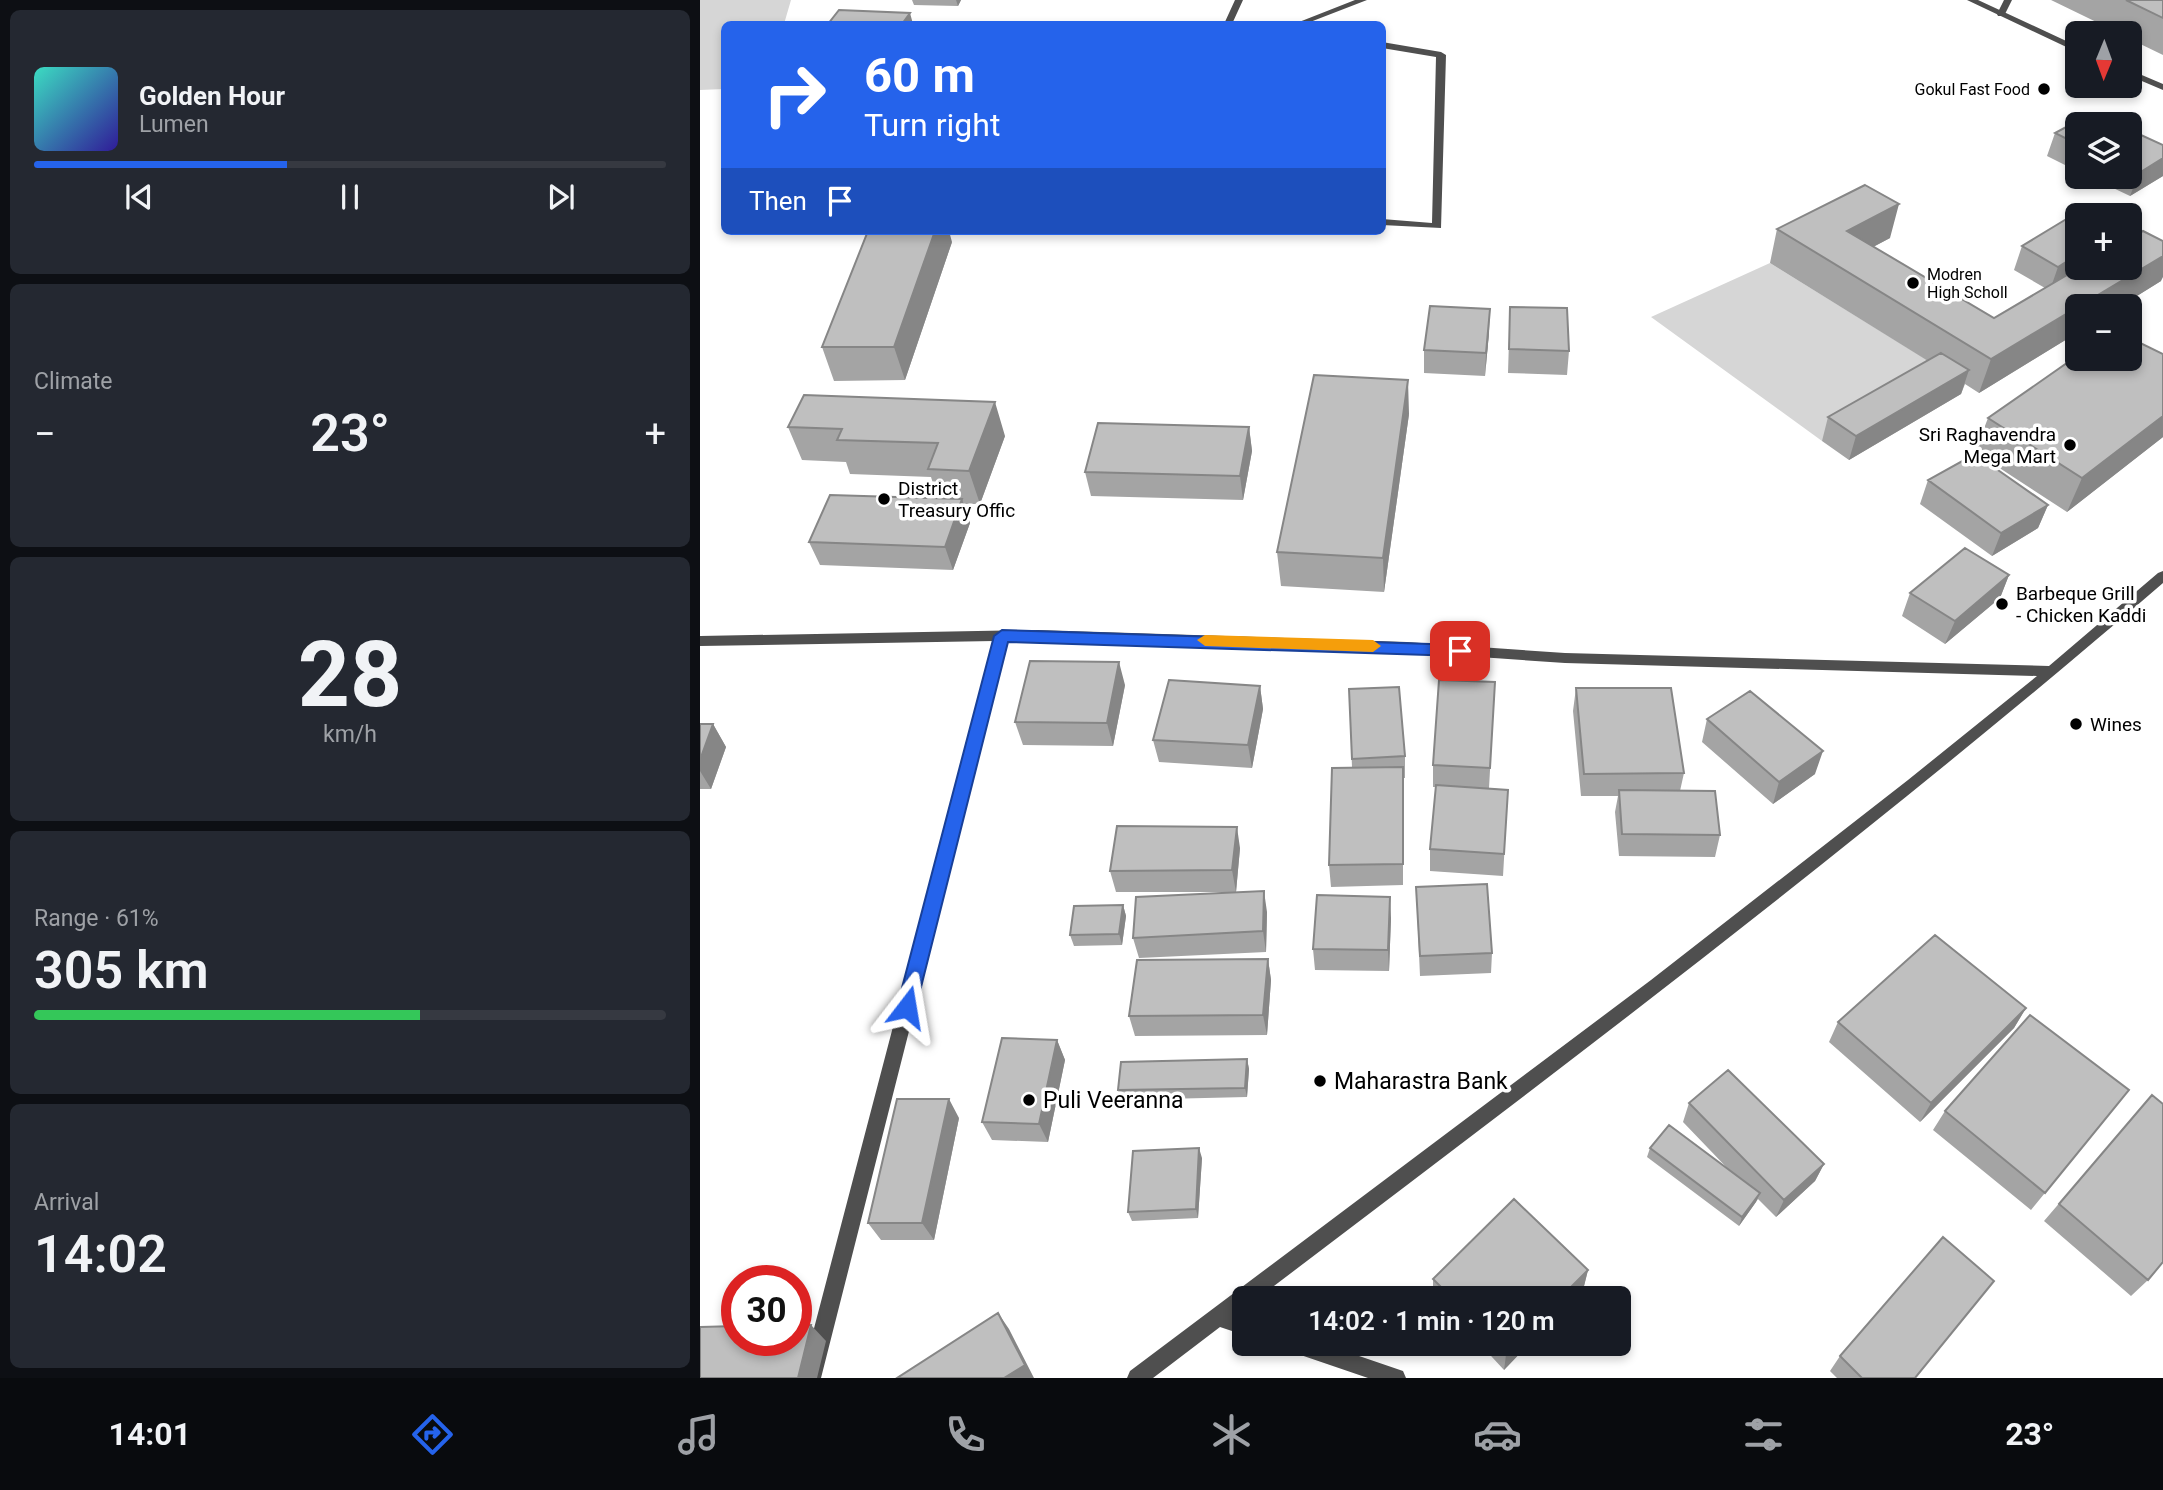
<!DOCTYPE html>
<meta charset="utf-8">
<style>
body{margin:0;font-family:Roboto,sans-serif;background:#242831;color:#f1f3f6;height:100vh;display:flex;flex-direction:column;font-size:26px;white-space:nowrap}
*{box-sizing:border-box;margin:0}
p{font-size:23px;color:#9ea1a6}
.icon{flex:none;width:38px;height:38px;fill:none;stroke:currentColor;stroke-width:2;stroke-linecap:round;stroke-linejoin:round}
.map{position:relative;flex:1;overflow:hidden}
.side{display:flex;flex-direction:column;gap:10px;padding:10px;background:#0d0f14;width:700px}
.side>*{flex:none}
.top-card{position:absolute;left:21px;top:21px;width:665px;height:214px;border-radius:10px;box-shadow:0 4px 10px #0003;background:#2563eb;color:#fff;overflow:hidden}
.needle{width:46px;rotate:181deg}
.tools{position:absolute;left:1365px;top:21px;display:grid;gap:14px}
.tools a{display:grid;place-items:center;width:77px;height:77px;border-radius:10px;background:#171b24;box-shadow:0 4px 10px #0003;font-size:35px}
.speed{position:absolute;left:21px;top:1265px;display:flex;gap:14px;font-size:35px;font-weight:700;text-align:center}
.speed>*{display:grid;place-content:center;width:91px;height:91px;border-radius:50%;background:#171b24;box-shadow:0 4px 10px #0003;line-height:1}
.speed .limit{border:10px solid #d22;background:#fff;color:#111}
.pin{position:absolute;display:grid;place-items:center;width:60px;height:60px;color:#fff;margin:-30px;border-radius:14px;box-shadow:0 4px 10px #0006}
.me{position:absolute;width:77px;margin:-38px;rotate:14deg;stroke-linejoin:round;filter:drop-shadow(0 0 5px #0008)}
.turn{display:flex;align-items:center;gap:24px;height:147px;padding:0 28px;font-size:32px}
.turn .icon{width:91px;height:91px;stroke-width:2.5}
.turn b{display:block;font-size:49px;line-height:60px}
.then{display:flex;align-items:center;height:66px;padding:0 28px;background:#0003;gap:14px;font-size:26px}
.big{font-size:52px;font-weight:600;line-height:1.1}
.side .tile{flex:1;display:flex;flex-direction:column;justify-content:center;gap:10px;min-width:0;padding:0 24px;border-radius:10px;background:#242831}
.side .dial{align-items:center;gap:0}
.dial b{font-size:91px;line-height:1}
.song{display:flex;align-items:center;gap:21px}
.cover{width:84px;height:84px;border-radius:10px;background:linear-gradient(135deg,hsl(170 70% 55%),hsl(250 70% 35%))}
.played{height:7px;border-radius:4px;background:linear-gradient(90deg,#2563eb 40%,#363941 40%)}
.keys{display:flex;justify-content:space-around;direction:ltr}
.heat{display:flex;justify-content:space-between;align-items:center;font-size:38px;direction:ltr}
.charge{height:10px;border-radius:5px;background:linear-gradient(90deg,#34c759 61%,#363941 0)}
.trip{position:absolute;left:532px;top:1286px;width:399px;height:70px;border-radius:10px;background:#171b24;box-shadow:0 4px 10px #0003;font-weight:600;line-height:70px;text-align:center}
.dock{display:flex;height:112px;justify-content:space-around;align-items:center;background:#090b0e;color:#9ea1a6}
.dock .icon{width:49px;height:49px}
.dock .current{color:#2563eb}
.dock b{font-size:32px;color:#f1f3f6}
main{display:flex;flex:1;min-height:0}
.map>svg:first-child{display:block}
</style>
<main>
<section class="side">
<div class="tile">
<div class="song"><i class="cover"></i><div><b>Golden Hour</b><p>Lumen</p></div></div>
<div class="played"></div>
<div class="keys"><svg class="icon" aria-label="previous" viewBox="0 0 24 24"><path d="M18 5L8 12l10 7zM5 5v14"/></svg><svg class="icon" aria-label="pause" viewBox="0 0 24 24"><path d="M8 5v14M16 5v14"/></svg><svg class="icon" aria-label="next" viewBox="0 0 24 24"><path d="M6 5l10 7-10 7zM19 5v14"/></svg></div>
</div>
<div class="tile"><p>Climate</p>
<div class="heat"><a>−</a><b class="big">23°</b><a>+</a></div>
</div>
<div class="tile dial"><b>28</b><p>km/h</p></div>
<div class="tile"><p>Range · 61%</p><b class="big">305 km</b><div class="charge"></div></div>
<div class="tile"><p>Arrival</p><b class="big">14:02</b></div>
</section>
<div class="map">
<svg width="1463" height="1378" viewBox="0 0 1463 1378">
<rect width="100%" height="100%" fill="#fff"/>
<path fill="#d6d6d6" d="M0 0H91L84 24H24V89L0 90Z
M1070 263 1245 371 1122 441 951 317Z"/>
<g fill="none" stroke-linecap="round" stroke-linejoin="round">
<path fill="#4f4f4f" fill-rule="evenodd" d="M535 0H543L532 24H524Z
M655 0H667L605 24H594Z
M311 21H330L334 24H307Z
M682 42 741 52 746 55 741 228 682 225V219L732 223 736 57 682 48Z"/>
<path fill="#4f4f4f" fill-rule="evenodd" d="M1304 0H1312L1304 16H1298L1297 14Z
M1463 571V583C1171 834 865 1066 558 1298H544V1309L537 1314 544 1317V1335L520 1327 453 1378H427L430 1371 951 980 1208 780 1337 676 865 663 707 652 308 641 121 1378H101L294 641 0 646V636L338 630 707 642 865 653 1349 666 1458 573Z
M586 1344H624L703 1371 706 1378H668L589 1351Z"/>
<path fill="#4f4f4f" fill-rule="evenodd" d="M1267 0H1278L1377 46V52Z
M1430 70 1463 84V90L1430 76Z"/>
</g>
<path fill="#a4a4a4" d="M212 0H261L258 6 214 5Z
M1351 0H1463V55L1430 39V33H1419Z
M1377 124V171L1347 156 1355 133Z
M1430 130 1463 145V176L1430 196 1390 177H1430Z
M1077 229 1190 238 1173 247 1294 318 1345 288 1314 270 1322 246 1377 268 1461 281 1279 393 1265 384 1261 394 1149 460 1122 441 1128 417 1228 361 1070 263Z
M252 242 205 380 134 381 122 347Z
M810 307 869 351 867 375 808 373Z
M789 333 785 376 724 373V350Z
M1463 354V437L1367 512 1275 452 1288 418Z
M709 414 684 592 581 586 577 552Z
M88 427 305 436 280 504H264L270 523 253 570 120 565 109 542 238 499 231 477 150 474 146 462 102 460Z
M549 427 552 451 543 500 391 496 385 472Z
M1228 480 1348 505 1338 528 1292 556 1220 504Z
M1309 575 1300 598 1245 644 1202 616 1210 593Z
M795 682 789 788 808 790 803 876 730 871V849L736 787H733V765Z
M425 685 413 746 323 745 315 722Z
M560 686 563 709 552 768 459 762 453 740Z
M876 688 984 773 980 791 1020 835 1015 857 919 856 915 812 918 796H881L873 711Z
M649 689 705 756V778H703V885L631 887 629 865 652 767Z
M1007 719 1115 774 1073 804 1002 742Z
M0 724H13L26 747 11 789H0Z
M540 848 536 892H416L410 871Z
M716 887 792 953 791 973 720 976Z
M423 905 426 916 422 945 374 946 370 935Z
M567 912 566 952 439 958 433 938Z
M691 918 689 971 615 970 613 949Z
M568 959 571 980 567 1035 435 1036 429 1016Z
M1326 1008 1314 1028 1220 1122 1129 1042 1138 1022Z
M357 1040 365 1060 348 1142 292 1140 282 1122Z
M547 1059 549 1069 547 1097 421 1100 418 1090Z
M1429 1090 1331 1210 1233 1130 1245 1111Z
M1452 1095 1448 1280 1431 1296 1344 1221Z
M989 1103 1124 1164 1115 1181 1076 1217 1058 1199 1039 1226 947 1157 950 1148 1031 1172 983 1122Z
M259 1118 234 1240H181L168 1223Z
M502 1158 498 1218 432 1221 428 1212Z
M888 1270 884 1286 872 1298H736L733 1295V1279Z
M780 1344H829L804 1370Z
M1140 1356 1215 1378H1137L1130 1371Z"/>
<path fill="#868686" d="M256 0H261L258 6Z
M210 13 213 24H202Z
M1463 158V176L1430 196 1439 173Z
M1199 204 1190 238 1139 265 1147 231Z
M235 231H249L252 242 205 380 194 347Z
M1377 255V268H1386L1350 290 1358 267Z
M1463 256V277L1461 281 1421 306H1379Z
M1377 307V333L1279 393 1291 359Z
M790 309 789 333 785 376 786 353Z
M1269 370 1261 394 1149 460 1156 436Z
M708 380 709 414 684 592 683 558Z
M295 402 305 436 280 504 269 471Z
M1463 416V437L1367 512 1382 478Z
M549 427 552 451 543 500 540 476Z
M262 499 270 523 253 570 245 547Z
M1348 505 1338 528 1292 556 1301 533Z
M1309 575 1300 598 1245 644 1255 621Z
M419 662 425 685 413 746 407 723Z
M560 686 563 709 552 768 548 745Z
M13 724 26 747 11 789 0 771V760Z
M1123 751 1115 774 1073 804 1079 782Z
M537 827 540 848 536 892 532 870Z
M564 891 567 912 566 952 563 931Z
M690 897 691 918 689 971 688 950Z
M423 905 426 916 422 945 419 934Z
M568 959 571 980 567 1035 563 1015Z
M1326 1008 1314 1028 1220 1122 1231 1103Z
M357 1040 365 1060 348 1142 339 1124Z
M547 1059 549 1069 547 1097 545 1088Z
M249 1099 259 1118 234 1240 222 1223Z
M499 1148 502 1158 498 1218 496 1209Z
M1124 1164 1115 1181 1076 1217 1084 1200Z
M1060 1193 1056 1202 1039 1226 1042 1217Z
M888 1270 884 1286 872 1298H860Z
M298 1313 309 1329 334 1378H304Z
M111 1325 126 1341 117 1378H98Z
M817 1344H829L804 1370 806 1355Z"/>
<path fill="#bfbfbf" stroke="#868686" stroke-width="2" d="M1426 0H1463V18Z
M139 10 210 13 202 24H128Z
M1392 113 1417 124H1377V144L1355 133Z
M1430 130 1463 145V158L1439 173 1430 169Z
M1165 185 1199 204 1147 231 1294 318 1379 268H1430V238L1443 231 1463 241V256L1291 359 1077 229Z
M1378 212 1385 215H1377V255L1358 267 1322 246Z
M168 231H235L194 347H122Z
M730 306 790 309 786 353 724 350Z
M810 307 867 308 869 351 809 349Z
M1430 338 1463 354V416L1382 478 1288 418 1377 356V359H1430Z
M1241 353 1269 370 1156 436 1128 417Z
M614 375 708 380 683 558 577 552Z
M104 395 295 402 269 471 228 469 238 443 137 440 142 429 88 427Z
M398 423 549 427 540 476 385 472Z
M1275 454 1348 505 1301 533 1228 480Z
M130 495 262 499 245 547 109 542Z
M1265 548 1309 575 1255 621 1210 593Z
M330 661 419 662 407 723 315 722Z
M469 680 560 686 548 745 453 740Z
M739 680 795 682 790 768 733 765Z
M699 687 705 756 652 759 649 689Z
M876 688H971L984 773 884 774Z
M1050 691 1123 751 1079 782 1007 719Z
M0 724H13L0 760Z
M703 767V864L629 865 632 768Z
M736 785 808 790 804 854 730 849Z
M919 790 1015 791 1020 835 922 834Z
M417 826 537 827 532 870 410 871Z
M787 884 792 953 720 956 716 887Z
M564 891 563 931 433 938 436 897Z
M617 895 690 897 688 950 613 949Z
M423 905 419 934 370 935 374 906Z
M1235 935 1326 1008 1231 1103 1138 1022Z
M568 959 563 1015 429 1016 437 960Z
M1330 1015 1429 1090 1345 1193 1245 1111Z
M302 1038 357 1040 339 1124 282 1122Z
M547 1059 545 1088 418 1090 421 1062Z
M1028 1070 1124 1164 1084 1200 989 1103Z
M1452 1095 1463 1104V1262L1448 1280 1359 1204Z
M197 1099H249L222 1223H168Z
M969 1125 1060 1193 1042 1217 950 1148Z
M499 1148 496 1209 428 1212 433 1151Z
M814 1199 888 1270 860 1298H752L733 1279Z
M1243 1237 1294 1281 1215 1378H1162L1140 1356Z
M298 1313 325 1365 304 1378H197Z
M111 1325 98 1378H0V1327L37 1326V1340H96V1326Z
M795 1344H817L806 1355Z"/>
<path fill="#2563eb" stroke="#184099" stroke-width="2" d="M302 630 760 645 767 651 760 656 308 642 216 1007 213 1013 207 1015 200 1013 197 1007 294 636Z"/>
<path fill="#f59e0b" d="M505 635 673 640 681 646 673 652 505 646 497 640Z"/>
<g fill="#000" stroke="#fff" stroke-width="2.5">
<circle cx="1344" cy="89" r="7"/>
<circle cx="1213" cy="283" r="7"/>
<circle cx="1370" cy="445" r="7"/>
<circle cx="184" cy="499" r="7"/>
<circle cx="1302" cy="604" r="7"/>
<circle cx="1376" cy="724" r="7"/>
<circle cx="620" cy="1081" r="7"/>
<circle cx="329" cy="1100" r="7"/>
</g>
<g text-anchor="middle" stroke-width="7" stroke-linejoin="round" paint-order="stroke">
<g font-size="16" fill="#000" stroke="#fff" text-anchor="end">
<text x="1330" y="95">Gokul Fast Food</text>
<text x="1227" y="280" text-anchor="start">Modren<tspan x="1227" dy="18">High Scholl</tspan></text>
</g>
<g font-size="19" fill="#000" stroke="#fff" text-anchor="start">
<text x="1356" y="441" text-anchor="end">Sri Raghavendra<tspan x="1356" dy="22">Mega Mart</tspan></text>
<text x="198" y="495">District<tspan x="198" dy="22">Treasury Offic</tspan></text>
<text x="1316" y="600">Barbeque Grill<tspan x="1316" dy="22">- Chicken Kaddi</tspan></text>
<text x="1390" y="731">Wines</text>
</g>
<g font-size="23" fill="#000" stroke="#fff" text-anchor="start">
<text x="634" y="1089">Maharastra Bank</text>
<text x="343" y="1108">Puli Veeranna</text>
</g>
</g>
</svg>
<div class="tools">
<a><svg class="needle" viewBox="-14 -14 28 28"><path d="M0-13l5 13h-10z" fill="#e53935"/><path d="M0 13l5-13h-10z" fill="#9ea1a6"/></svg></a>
<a><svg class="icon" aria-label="layers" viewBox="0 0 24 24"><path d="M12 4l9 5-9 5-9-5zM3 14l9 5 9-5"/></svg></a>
<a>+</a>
<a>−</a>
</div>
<div class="speed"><div class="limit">30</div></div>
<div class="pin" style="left:760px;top:651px;background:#d93025"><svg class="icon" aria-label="arrive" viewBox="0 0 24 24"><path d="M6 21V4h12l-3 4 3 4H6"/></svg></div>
<svg class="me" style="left:207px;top:1007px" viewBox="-20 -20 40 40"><path d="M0-17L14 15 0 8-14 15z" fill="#2563eb" stroke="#fff" stroke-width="4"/></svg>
<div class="trip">14:02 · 1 min · 120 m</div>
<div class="top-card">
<div class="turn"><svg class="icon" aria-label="right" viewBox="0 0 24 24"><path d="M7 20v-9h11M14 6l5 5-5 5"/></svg><div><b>60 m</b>Turn right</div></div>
<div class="then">Then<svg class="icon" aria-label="arrive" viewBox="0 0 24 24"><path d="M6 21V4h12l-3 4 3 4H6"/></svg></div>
</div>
</div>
</main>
<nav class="dock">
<b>14:01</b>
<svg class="icon current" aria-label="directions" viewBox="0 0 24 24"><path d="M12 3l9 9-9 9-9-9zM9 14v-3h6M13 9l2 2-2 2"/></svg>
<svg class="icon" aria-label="music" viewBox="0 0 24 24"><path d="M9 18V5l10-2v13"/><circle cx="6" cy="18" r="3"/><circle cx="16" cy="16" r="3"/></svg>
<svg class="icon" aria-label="phone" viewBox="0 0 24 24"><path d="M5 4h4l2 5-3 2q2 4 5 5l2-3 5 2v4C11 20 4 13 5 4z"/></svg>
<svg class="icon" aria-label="climate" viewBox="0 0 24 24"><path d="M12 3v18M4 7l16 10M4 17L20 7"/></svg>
<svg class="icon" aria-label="car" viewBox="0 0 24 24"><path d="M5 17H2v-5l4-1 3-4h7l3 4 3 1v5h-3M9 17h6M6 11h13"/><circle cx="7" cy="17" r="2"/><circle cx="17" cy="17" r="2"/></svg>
<svg class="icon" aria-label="filters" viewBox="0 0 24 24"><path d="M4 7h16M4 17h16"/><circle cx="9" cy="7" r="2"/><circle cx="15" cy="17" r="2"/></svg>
<b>23°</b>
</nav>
